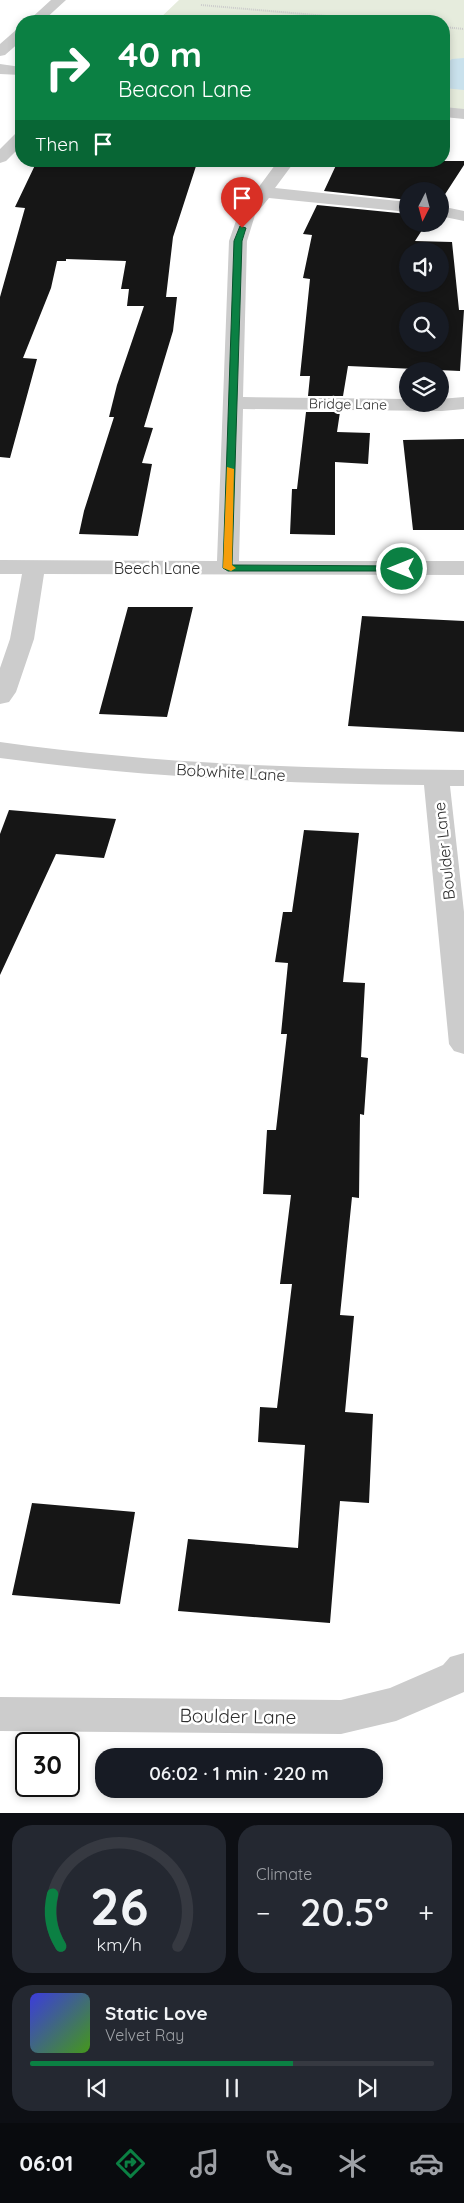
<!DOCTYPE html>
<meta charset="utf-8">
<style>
body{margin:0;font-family:Quicksand,sans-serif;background:#242831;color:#f1f3f6;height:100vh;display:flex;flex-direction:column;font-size:19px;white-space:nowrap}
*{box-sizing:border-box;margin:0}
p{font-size:16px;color:#9ea1a6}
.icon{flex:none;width:28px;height:28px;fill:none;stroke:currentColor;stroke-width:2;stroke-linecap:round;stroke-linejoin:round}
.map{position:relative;height:1813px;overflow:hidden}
.details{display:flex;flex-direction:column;gap:12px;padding:12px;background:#0d0f14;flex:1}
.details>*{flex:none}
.top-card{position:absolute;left:15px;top:15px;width:435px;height:152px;border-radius:20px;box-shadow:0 2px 8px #0003;background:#0b8043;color:#fff;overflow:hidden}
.needle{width:32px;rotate:186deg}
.fabs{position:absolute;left:399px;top:182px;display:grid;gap:10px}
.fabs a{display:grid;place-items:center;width:50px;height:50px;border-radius:50%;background:#171b24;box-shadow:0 2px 8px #0003;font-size:25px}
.speed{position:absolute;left:15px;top:1732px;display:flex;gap:10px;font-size:25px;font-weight:700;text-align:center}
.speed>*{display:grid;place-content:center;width:65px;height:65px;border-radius:50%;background:#171b24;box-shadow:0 2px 8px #0003;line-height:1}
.speed .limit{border:2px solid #111;border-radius:8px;background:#fff;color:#111}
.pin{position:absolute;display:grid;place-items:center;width:42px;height:42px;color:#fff;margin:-51px -21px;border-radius:50% 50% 50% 0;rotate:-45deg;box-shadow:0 0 5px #0007}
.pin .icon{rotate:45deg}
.me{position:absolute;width:55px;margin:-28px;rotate:270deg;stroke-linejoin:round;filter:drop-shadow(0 0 4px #0008)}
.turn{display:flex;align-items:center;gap:18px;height:105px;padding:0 20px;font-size:22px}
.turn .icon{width:65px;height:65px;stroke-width:2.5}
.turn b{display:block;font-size:35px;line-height:42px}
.then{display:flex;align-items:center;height:48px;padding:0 20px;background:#0003;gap:10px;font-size:19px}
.big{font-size:38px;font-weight:600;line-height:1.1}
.details .card{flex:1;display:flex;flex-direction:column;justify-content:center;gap:8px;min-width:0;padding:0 18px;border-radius:20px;background:#242831}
.details .dial{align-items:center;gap:0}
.dial svg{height:130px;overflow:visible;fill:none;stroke:#363941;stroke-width:7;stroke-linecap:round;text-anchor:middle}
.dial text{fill:#f1f3f6;stroke:none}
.song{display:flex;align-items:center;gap:15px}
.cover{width:60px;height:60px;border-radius:8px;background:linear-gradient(135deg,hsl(240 70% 55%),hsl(100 70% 35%))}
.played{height:5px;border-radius:2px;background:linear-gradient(90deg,#0b8043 65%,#363941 65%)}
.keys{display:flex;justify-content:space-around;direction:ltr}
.heat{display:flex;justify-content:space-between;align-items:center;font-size:28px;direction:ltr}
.details .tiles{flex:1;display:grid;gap:12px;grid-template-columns:1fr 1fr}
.card:last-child{grid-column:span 2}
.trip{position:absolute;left:95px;top:1748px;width:288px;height:50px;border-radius:20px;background:#171b24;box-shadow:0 2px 8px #0003;font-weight:600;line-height:50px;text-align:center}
.tabs{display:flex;height:80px;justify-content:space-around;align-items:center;background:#090b0e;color:#9ea1a6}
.tabs .icon{width:35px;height:35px}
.tabs .on{color:#0b8043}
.tabs b{font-size:22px;color:#f1f3f6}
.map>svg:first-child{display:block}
</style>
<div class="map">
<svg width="464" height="1813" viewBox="0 0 464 1813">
<rect width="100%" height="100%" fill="#fff"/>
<path fill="#e6ecdd" d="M179 0H464V112L444 110V21H157Z"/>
<path fill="#c9e1ec" d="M464 58V90L444 88V65L452 59Z"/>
<path fill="#161616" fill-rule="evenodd" d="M37 161 197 163 173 237 166 297H177L173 331 144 427 153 428 142 463 152 464 138 536 79 534 84 511 114 417H109L117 385 144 306H127L129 289H121L126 261 66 259V261H57L51 288 23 358 37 359 10 458 0 457V297L25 208 15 207Z
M338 161H464V165L440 202V191H408V200L324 191Z
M317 205 408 214V224H426L415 241 452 242 459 310H464L460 371 348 366 343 396H308L310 376H300L310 279 303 278 312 235 303 234ZM408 251H440V284H408ZM408 311H440V344H408Z
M306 412H340L337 432 370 433 368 464 335 462V535L290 534 292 489H297Z
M464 439V530H413L403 440Z
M128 607H193L167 717 99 714Z
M362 616 464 621V732L348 726Z
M9 810 116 819 104 858 56 854 0 975V834Z
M304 830 359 833 343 982 365 983 361 1057 368 1058 364 1115 360 1114 359 1198 352 1197 340 1315 354 1316 345 1412 373 1414 369 1503 340 1501 330 1623 178 1611 188 1539 298 1548 305 1445 258 1442 260 1407 277 1408 292 1284H280L291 1195 263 1194 267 1130H276L287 1034H281L288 963 275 962 283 912H292Z
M32 1503 135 1512 120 1604 12 1595Z"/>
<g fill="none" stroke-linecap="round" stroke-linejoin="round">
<path stroke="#ccc" stroke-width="2" stroke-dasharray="1 1" stroke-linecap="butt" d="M201 5 383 21
M444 27 464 29"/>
<path fill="#ccc" fill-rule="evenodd" d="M51 0H66L43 21H28Z
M21 29V41L5 55 0 56V44L16 30Z
M0 64 21 67V75L0 74Z
M444 107 464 109V119L444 117Z
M21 132V146L6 161 0 163V149L15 134Z
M278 161H295L275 188 408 202V212L269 198 255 215 247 241 243 397 408 399V404H440V399L464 397V409L442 411 243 409 239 561H464V575L44 574 34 639 16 692 9 702 0 704V668L10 639 22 574H0V560L217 561 229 241 238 215Z
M440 206 464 211V221L440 216Z
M0 742C154 764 309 769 464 770V786H450L464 912V1054L454 1051 449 1044 424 785C282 784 141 777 0 758Z
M464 1653V1692L396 1721 341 1734 0 1731V1697L341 1700 390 1688 443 1665 450 1657Z"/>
</g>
<path fill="#0b8043" stroke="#07532c" d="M240 226 246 228 242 241 232 565 402 566 406 567V571H228L223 568 234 241Z"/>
<path fill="#f59e0b" d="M227 467 234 469 232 565 236 568 231 571 223 568Z"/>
<g text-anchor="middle" stroke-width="5" stroke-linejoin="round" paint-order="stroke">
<g font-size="14" fill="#2f2f2f" stroke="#fff">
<text transform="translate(348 404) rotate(1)" y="5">Bridge Lane</text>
</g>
<g font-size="16" fill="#2f2f2f" stroke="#fff">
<text x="157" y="574">Beech Lane</text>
<text transform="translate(231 772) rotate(3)" y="6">Bobwhite Lane</text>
<text transform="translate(444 851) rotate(-96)" y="6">Boulder Lane</text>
</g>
<g font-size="19" fill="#2f2f2f" stroke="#fff">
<text transform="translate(238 1716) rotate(1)" y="7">Boulder Lane</text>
</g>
</g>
</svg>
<div class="fabs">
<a><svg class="needle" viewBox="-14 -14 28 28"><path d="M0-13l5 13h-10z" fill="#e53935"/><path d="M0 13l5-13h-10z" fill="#9ea1a6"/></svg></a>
<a><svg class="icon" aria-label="sound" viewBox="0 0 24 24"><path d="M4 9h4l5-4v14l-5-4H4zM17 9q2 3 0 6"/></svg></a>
<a><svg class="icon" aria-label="search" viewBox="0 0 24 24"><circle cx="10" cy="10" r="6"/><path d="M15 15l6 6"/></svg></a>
<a><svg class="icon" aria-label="layers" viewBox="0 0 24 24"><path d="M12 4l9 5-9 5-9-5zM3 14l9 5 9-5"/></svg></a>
</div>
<div class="speed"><div class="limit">30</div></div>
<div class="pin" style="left:242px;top:228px;background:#d93025"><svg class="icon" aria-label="arrive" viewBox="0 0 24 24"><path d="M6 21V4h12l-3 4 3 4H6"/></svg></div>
<svg class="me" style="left:402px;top:569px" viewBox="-20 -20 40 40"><circle r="17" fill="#0b8043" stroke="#fff" stroke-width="3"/><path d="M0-11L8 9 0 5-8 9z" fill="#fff"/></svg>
<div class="trip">06:02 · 1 min · 220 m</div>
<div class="top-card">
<div class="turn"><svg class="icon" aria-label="right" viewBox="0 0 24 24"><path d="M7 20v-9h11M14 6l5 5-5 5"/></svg><div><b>40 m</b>Beacon Lane</div></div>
<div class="then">Then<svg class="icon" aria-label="arrive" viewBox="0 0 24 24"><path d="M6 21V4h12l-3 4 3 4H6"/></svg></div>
</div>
</div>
<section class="details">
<div class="tiles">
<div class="card dial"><svg viewBox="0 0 100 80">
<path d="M14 69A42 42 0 1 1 86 69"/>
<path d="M14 69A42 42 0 0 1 9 37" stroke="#0b8043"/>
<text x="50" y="56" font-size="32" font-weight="700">26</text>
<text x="50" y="72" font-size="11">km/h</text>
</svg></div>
<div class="card"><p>Climate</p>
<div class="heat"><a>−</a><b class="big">20.5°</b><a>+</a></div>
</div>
<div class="card">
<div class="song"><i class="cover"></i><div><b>Static Love</b><p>Velvet Ray</p></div></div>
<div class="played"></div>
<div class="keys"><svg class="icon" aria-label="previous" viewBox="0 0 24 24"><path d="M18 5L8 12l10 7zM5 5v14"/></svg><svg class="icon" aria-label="pause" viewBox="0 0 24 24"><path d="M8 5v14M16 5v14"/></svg><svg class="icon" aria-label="next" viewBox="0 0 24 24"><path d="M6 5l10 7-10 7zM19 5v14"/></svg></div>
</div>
</div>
</section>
<nav class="tabs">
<b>06:01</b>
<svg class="icon on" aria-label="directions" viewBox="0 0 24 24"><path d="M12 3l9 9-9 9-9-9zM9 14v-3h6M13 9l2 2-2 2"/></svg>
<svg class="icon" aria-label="music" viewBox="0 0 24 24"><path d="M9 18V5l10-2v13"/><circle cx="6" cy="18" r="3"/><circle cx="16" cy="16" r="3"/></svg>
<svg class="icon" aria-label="phone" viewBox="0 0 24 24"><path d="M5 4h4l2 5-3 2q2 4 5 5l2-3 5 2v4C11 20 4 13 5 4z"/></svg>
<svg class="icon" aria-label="climate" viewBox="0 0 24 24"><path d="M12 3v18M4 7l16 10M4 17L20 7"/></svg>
<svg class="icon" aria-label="car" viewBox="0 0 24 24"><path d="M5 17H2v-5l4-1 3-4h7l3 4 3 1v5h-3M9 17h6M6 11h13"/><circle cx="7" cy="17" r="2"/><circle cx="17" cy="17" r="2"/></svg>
</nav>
